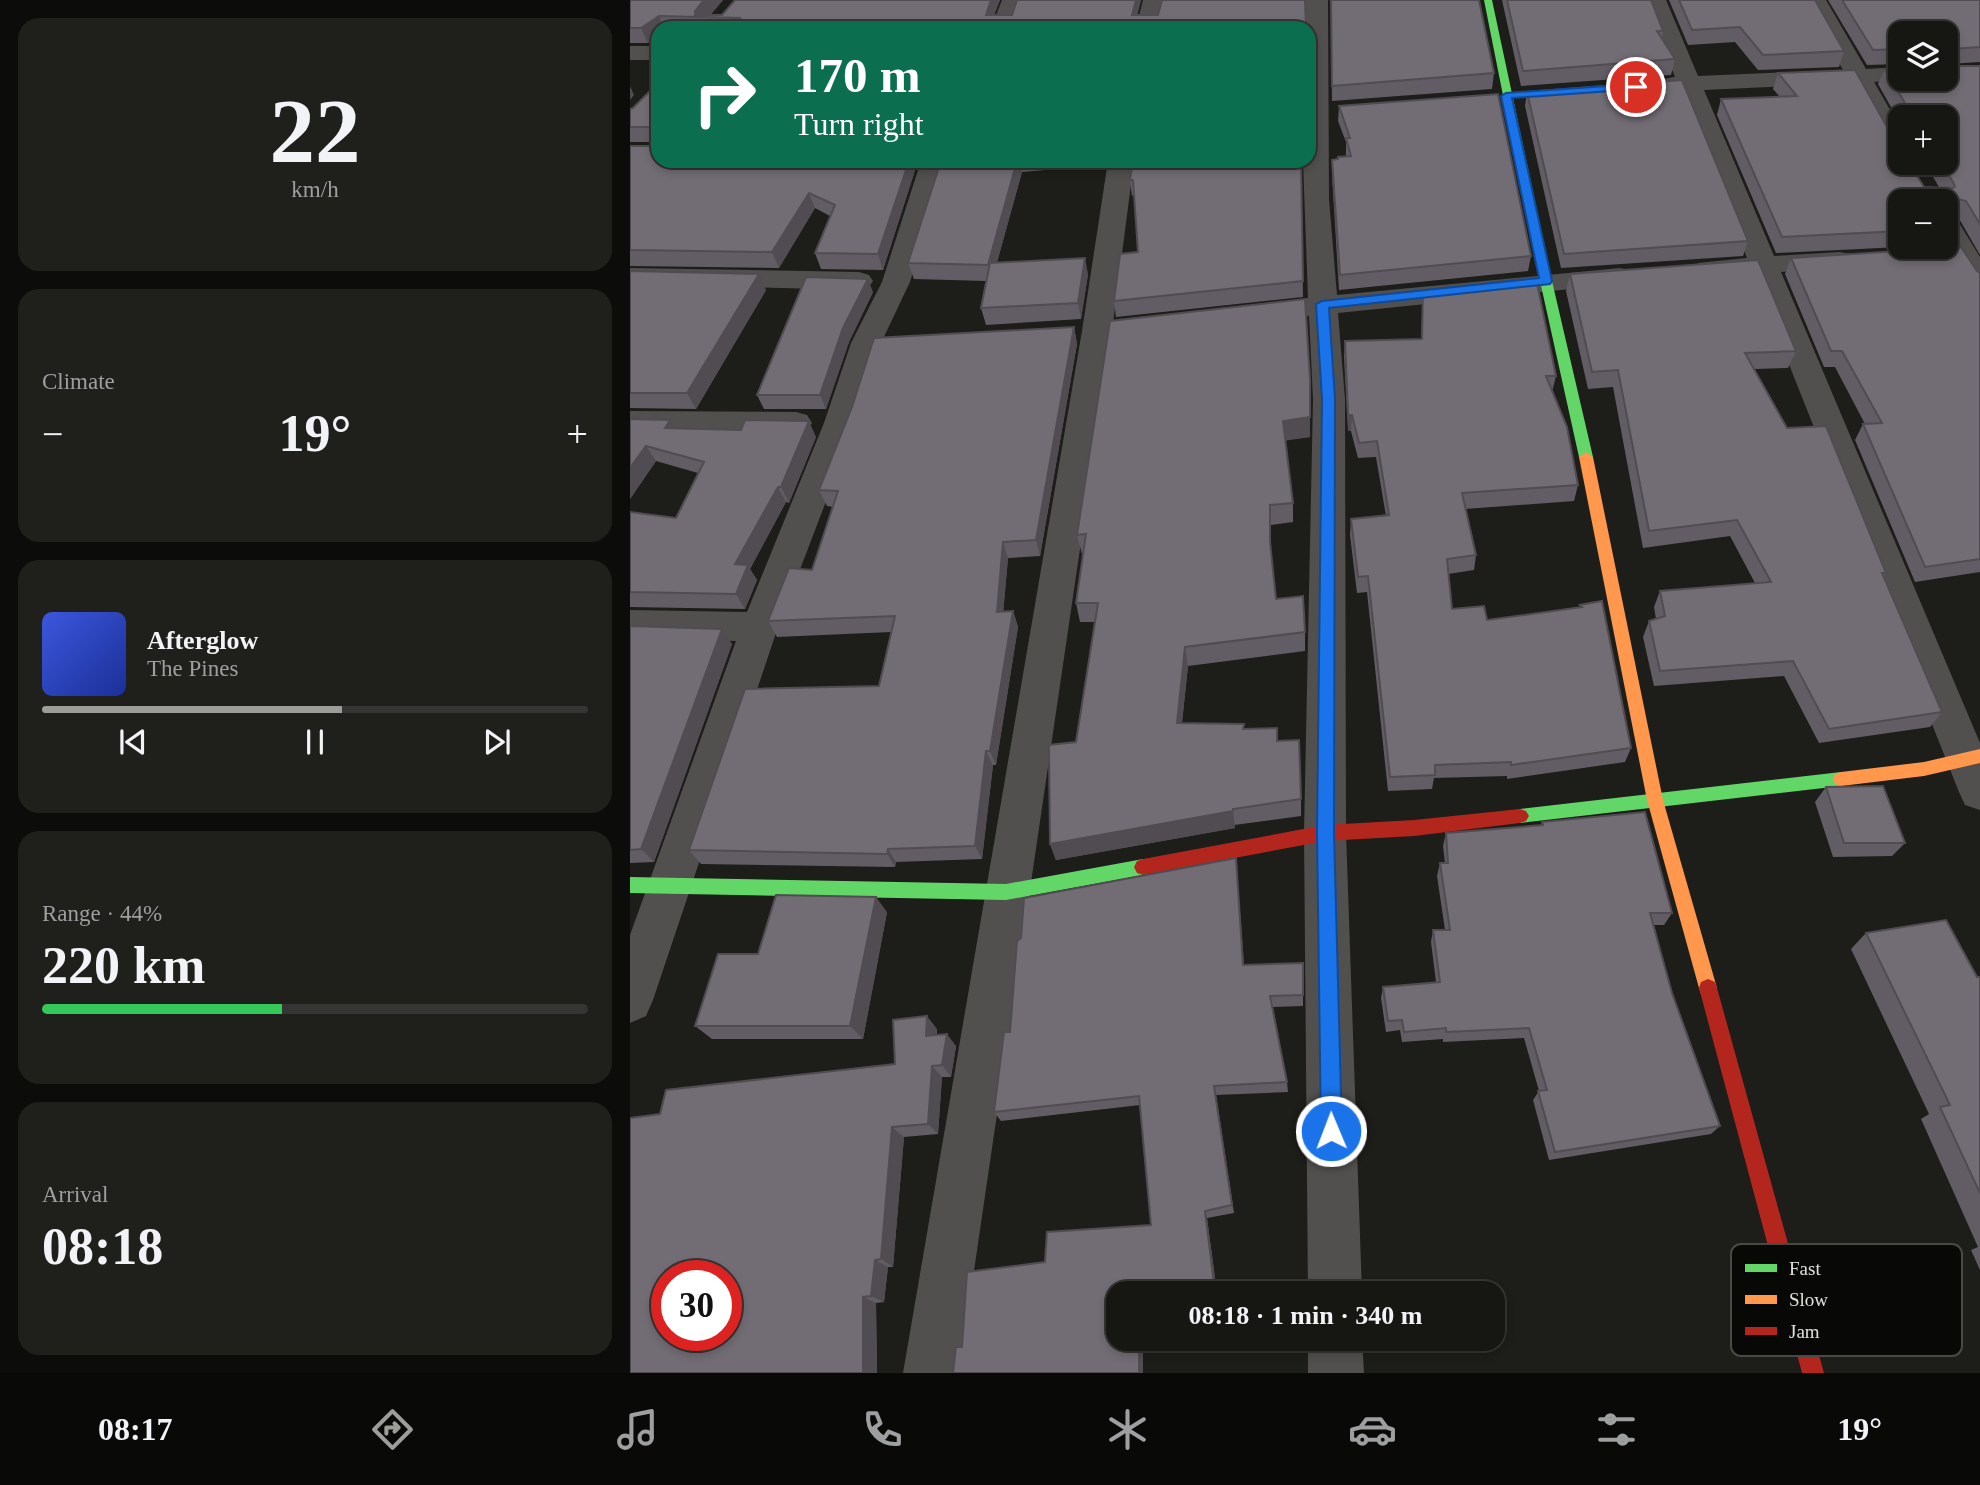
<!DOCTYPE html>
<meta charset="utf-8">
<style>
body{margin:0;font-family:"Times New Roman",serif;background:#1f1f1c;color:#f1f3f6;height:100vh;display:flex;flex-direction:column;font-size:26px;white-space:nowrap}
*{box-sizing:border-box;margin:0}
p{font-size:23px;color:#9e9fa0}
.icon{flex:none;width:38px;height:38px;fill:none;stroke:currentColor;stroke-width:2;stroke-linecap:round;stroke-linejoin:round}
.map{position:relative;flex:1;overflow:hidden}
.drawer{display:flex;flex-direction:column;gap:18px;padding:18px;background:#0c0c0a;width:630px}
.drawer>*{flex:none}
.banner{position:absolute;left:21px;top:21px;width:665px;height:147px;border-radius:21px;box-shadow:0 4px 10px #0003,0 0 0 2px #353533;background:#0b6e4f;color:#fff;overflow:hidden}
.controls{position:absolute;left:1258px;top:21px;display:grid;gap:14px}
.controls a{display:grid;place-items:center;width:70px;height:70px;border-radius:14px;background:#161613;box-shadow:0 4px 10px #0003,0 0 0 2px #353533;font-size:35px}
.speed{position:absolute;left:21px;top:1260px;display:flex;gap:14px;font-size:35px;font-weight:700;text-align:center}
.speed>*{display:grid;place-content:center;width:91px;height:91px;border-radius:50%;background:#161613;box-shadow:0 4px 10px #0003,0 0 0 2px #353533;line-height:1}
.speed .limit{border:10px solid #d22;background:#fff;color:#111}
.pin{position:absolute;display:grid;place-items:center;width:60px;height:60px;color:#fff;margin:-30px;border:4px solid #fff;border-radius:50%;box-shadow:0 2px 7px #0007}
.me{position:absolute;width:77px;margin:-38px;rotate:359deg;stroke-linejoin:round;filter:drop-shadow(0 0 5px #0008)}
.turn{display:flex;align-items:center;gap:24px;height:147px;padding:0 28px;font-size:32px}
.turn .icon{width:91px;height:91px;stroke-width:2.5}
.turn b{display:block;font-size:49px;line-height:60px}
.big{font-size:52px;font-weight:600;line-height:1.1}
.drawer .tile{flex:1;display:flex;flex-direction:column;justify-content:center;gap:10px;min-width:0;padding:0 24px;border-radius:21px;background:#1f1f1c}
.drawer .dial{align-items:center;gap:0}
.dial b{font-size:91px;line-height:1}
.song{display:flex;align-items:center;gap:21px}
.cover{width:84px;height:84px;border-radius:10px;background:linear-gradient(135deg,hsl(230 70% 55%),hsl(230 70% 35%))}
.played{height:7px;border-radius:4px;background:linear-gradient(90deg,#9c9c98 55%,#353533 55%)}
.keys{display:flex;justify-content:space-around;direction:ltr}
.heat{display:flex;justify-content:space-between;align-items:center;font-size:38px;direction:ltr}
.charge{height:10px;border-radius:5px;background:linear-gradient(90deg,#34c759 44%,#353533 0)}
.trip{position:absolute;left:476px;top:1281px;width:399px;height:70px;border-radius:21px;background:#161613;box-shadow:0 4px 10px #0003,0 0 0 2px #353533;font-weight:600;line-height:70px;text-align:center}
.tabs{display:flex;height:112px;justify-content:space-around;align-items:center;background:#090908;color:#9e9fa0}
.tabs .icon{width:49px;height:49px}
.tabs .selected{color:#9c9c98}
.tabs b{font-size:32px;color:#f1f3f6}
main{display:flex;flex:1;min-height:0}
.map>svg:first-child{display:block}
</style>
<main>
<section class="drawer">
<div class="tile dial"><b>22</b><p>km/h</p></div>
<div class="tile"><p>Climate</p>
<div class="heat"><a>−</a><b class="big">19°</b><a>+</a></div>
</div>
<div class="tile">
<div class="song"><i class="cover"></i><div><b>Afterglow</b><p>The Pines</p></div></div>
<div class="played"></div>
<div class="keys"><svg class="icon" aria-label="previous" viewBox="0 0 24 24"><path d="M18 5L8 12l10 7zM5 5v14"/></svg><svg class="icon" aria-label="pause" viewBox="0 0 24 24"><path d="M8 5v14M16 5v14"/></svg><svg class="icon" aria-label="next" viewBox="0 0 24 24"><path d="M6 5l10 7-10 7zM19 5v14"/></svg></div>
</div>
<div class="tile"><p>Range · 44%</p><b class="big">220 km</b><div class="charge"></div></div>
<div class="tile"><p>Arrival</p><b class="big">08:18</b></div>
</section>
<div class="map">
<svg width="1350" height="1373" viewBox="0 0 1350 1373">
<rect width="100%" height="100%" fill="#1d1d19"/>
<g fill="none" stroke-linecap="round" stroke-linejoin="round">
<path fill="#51504f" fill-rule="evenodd" d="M372 0H394L383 28H361Z
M513 0H535L528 28H506Z
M676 0H698L699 199 707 295 990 268 1000 270 1004 276 1000 282 990 284 708 313 715 399 716 833 732 1293H678L674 833 683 399 679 316 657 314 652 308 657 302 678 298 673 161H679V28H676Z
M1014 0H1036L1068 76 1213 70 1174 0H1196L1236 69 1270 67V79H1278L1244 82 1270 127V156L1261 153 1257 148 1221 83 1074 90 1144 256 1210 252 1220 254 1224 260 1220 266 1151 272 1350 743V810L1335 805 1329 792 1123 274 1078 277 1068 275 1064 269 1068 263 1117 258 1051 91 1027 90 1023 85 1027 80 1045 77Z
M0 46H28V60H0Z
M291 161H317L280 282 251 343 226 423 148 627 23 1000 16 1016 0 1023V935L106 641 0 638V610L117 612 194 423 221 343 252 282Z
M478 161H504L482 331 329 1373H273L452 331Z
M1316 216 1326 218 1350 257V289L1340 286 1316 247Z
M0 268 229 272 239 275 243 281 239 287 229 290 0 284Z
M0 411 166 412 177 415 182 423 177 431 166 434 0 433Z
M678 1339H732L734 1373H678Z"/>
<path fill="#63d668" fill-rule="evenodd" d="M854 0H862L922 281 963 457 956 462 949 457 910 281Z
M1211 772 1217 774 1219 779 1217 784 1211 786 890 823 884 821 881 816 884 811 890 809Z
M513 859 519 861 522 867 519 873 513 875 376 900 0 893V877L376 884Z"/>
<path fill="#ff974d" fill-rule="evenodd" d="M956 452 963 457 1033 800 1087 988 1085 994 1078 997 1071 994 1069 988 1017 800 949 457Z
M1350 749V763L1294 776 1211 786 1205 784 1203 779 1205 774 1211 772 1294 762Z"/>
<path fill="#b3261e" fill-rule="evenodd" d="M890 809 896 811 899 816 896 821 890 823 784 836 695 841 513 875 507 873 504 867 507 861 513 859 695 825 784 820Z
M1078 979 1085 982 1087 988 1194 1373H1172L1069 988 1071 982Z"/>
</g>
<path fill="#625d64" d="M0 0H93L80 15 370 0 364 15H382L511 0 507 15 676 28H28L18 43H0Z
M701 0 864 73 862 89 702 101Z
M872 0H1021L1033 31 1032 38 1045 59 1041 75 891 86Z
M1039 0H1185L1214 51 1209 67 1128 70 1105 42 1058 45Z
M1198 0H1350V62L1319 64 1318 66H1350V255L1328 217 1321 215V228L1316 239V201H1270V247L1146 253 1087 115 1091 99 1150 97 1143 89 1148 73 1270 163 1294 187H1309L1295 163H1316V117H1270V123L1248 84 1255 69 1316 79 1270 33V67V64L1237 65Z
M897 92 1118 241 1113 256 931 268 895 106Z
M709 106 901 256 898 271 709 290 702 175V160L716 156V142L708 121Z
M0 109 288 161 253 270 191 269 185 253 200 216 185 208 149 268 0 266V146H22V142H0Z
M311 161H477L475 165 392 172 367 262 458 274 451 319 356 325 351 308 356 281 284 279 278 263Z
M671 164 673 297 486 317 484 301 508 252 504 195 502 196 500 180 637 168Z
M1161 258 1347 271 1350 273V572L1285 582 1225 440 1233 424H1235L1205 367H1194L1155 274Z
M0 271 136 290 66 409 0 408Z
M940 274 1166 351 1158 368 1124 369 1157 428 1256 573 1253 577 1312 712 1300 727 1189 743 1154 676 1024 686 1013 637 1019 621 1026 619 1024 607 1030 591 1125 583 1100 536 1013 548 983 387 958 389 936 291Z
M793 290 926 376 922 392 948 485 944 501 835 509 846 555 844 570 818 574 822 609 857 620 950 608V605L1001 748 995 762 877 779V776L804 778 802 789 758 791 737 592 727 593 720 535 721 519 756 516 746 457 728 458 721 431H718L714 357 715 341 791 339Z
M243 292 219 342 196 409H134L127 395Z
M480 321 680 437 655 440 663 503V522L641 525V550L646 599 675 632V651L558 666 552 723 614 729 648 741 671 799V816L604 825 605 828 426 860 420 844 446 742 465 622H450L446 603 453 554H452L447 535Z
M444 327 447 344 410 556 378 558 373 612 383 611 388 627 366 765H363L352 859 266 862 265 867 71 864 59 850 249 686 261 632 147 637 138 621 182 570 203 507 197 506 189 490Z
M0 419 45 428 186 437 159 503 156 502 120 569 127 580 115 609 0 607V512L46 518 68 473 26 461 0 499Z
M0 626 102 644 24 862 0 863Z
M1196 787 1275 843 1262 856 1203 857 1185 802Z
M912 822 1042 913 1034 925H1024L1042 993 1090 1126 1081 1134 919 1160 903 1100 909 1091 894 1038 813 1042V1039L772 1042 770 1030 756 1032 751 998 753 987 806 982 801 942 803 930H815L807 876 810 863H815L813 846 816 833 911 826Z
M606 858 614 965 673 963V1006L643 1007 657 1082 658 1092 586 1095 604 1213 577 1218 587 1293H488L513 1339V1373H323L332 1347 415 1262 521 1225 510 1105 371 1121 364 1112 380 1032Z
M257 912 233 1039H82L65 1026Z
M1236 933 1347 977H1350V1270L1341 1250 1348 1247 1291 1119 1299 1114 1221 949Z
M307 1029V1035L326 1046 321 1077H312L308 1134 274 1137 263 1267H258L254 1302 246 1303 247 1373H0L30 1114 265 1064Z"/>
<path fill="#504c51" d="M74 0H93L79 17H66L65 11Z
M361 0H370L359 28 356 15Z
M506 0H511L504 28 502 15Z
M29 16 34 28H28V36L18 43 11 28Z
M0 86 4 95 0 100Z
M279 161H288L253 270 248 254Z
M387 161H389L392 172 362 281 358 265Z
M179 193 185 208 149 268 142 252Z
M455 258 458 274 451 319 448 303Z
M129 274 136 290 66 409 57 393Z
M238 279 243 292 219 342 196 409 190 395 213 328Z
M444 327 447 344 410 556 406 540Z
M680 399V437L653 441V421Z
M718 415H722L721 431H718Z
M40 420 49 436 35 428Z
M179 421 186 437 159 503 151 487Z
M16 446 26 461 0 499V468Z
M148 487 156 502 120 569 127 580 115 609 106 594 105 564Z
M373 542 378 558 372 628 367 612Z
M383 611 388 627 366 765 360 751Z
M92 629 102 644 24 862 11 849Z
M555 647 558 666 550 741 547 723Z
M356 751 363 765 352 859 345 846Z
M603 811 605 828 426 860 420 844Z
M258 849 266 862 265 867 257 854Z
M246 897 257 912 233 1039 220 1026Z
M297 1016 307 1029 305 1048 296 1036Z
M317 1034 326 1046 321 1077 312 1065Z
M302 1066 312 1077 308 1134 298 1124Z
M584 1086 586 1095 604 1213 602 1205Z
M262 1127 274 1137 263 1267 251 1259Z
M575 1211 577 1218 587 1293 585 1292Z
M245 1260 258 1267 254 1302 241 1296Z
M233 1297 246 1303 247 1373H233Z
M509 1339H513V1373H509Z"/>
<path fill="#726c74" stroke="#504c51" stroke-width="2" fill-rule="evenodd" d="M0 0H74L65 11V15H92L105 0H361L356 15H382L387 0H506L502 15H528L532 0H675L676 28H103L110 18 29 16 11 28H0Z
M701 0H849L864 73 702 86Z
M877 0H1021L1033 31H1027L1045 59 893 71Z
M1049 0H1185L1214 51 1133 55 1110 27 1062 30Z
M1212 0H1350V47L1321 49 1320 61 1316 63V33H1270V49L1243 50Z
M1316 65 1317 66H1350V224L1336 201 1324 198 1321 200V228L1316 229V201H1270V231L1152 237 1091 99 1167 96 1148 73 1225 70 1261 134 1270 140V163H1279L1294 187 1323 188 1325 186 1312 163H1316V117H1279V110L1255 69 1270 68V79H1316Z
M1052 80 1118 241 934 254 897 92Z
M24 81H28V161H279L248 254 185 253 205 205 179 193 142 252 0 250V146H22V127H0V109L3 108 23 88Z
M868 94 901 256 710 275 702 160 708 159V157L721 156 716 138H720L709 106Z
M311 161H387L358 265 278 263Z
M503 161H636L637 168 671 164 673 281 484 301 490 254 508 252 503 180H500Z
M1331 247 1347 271 1350 273V559L1295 567 1233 424 1252 423 1212 351H1201L1161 258Z
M455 258 448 303 351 308 360 263Z
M1128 260 1166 351 1115 353 1157 428 1196 426 1256 573H1252L1312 712 1199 729 1163 661 1030 671 1019 621 1035 616 1030 591 1141 582 1107 520 1019 531 988 370 962 372 940 274Z
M0 271 129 274 57 393H0Z
M176 277 238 279 213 328 190 395H127Z
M906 278 926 376H916L937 427 948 485 832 493 846 555 817 559 822 609 854 606 857 620 952 607 950 605 972 601 1001 748 881 765V762L805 765V775L760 777 738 576 728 577 721 519 759 515 747 441 729 443 722 415H718L715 341 792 339 793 290Z
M675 299 680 379V417L653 421 663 503 640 505V542L646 599 673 596 675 632 555 647 547 723 614 724 613 729 647 728V741L669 740 671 799 603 809V811L420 844 419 745 446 742 468 603H446L456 534 447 535 480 321Z
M444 327 406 540 373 542 367 612 383 611 360 751H356L345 846 258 849 257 854 59 850 115 689 249 686 265 616 138 621 159 568 182 570 208 491 189 490 222 407 244 338Z
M0 419 40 420 35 428 111 430 115 420 179 421 151 487H148L105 564 118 565 106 594 0 592V512L46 518 74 462 16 446 0 468Z
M0 626 92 629 11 849 0 850Z
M1253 786 1275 843H1214L1196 787Z
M1015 812 1042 913H1020L1042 993 1090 1126 925 1152 908 1091 917 1090 899 1028 816 1032V1028L774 1032 772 1020 758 1021 753 987 810 982 803 930H820L810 863H818L816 833 913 825 912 822Z
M606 858 613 965 673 963V995L640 996 657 1082 584 1086 602 1205 575 1211 585 1292 581 1293H488V1339H509V1373H323L326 1347H332L337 1272 415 1262 417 1232 521 1225 509 1096 364 1112 374 1032H380L387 941 391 938 394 898Z
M146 895 246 897 220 1026H65L88 954H128Z
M1316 920 1347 977H1350V1193L1310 1107 1320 1105 1236 933Z
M297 1016 296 1036 317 1034 312 1065 302 1066 298 1124 262 1127 251 1259 245 1260 241 1296 233 1297V1373H0V1118L30 1114 36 1090 265 1064 263 1020ZM37 1276H96V1335H37Z"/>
<path fill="#1a73e8" stroke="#114b97" stroke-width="2" d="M1006 84 1011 87 1009 89 882 98 922 281 920 284 699 308 705 399 704 833 712 1131 709 1138 701 1141 694 1138 691 1131 687 833 692 399 686 304 692 301 909 278 871 96 876 93Z"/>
<rect x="1101" y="1244" width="231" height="112" rx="10" fill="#080806" stroke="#494946" stroke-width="2"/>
<rect x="1115" y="1264" width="32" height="8" fill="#63d668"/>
<rect x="1115" y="1295" width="32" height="9" fill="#ff974d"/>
<rect x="1115" y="1327" width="32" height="8" fill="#b3261e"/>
<g font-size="19" fill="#e1e1dc">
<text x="1159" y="1275">Fast</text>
<text x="1159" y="1306">Slow</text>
<text x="1159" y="1338">Jam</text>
</g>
</svg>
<div class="controls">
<a><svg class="icon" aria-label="layers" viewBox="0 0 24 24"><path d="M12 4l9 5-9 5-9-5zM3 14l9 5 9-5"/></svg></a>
<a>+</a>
<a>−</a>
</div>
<div class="speed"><div class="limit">30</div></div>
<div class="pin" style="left:1006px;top:87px;background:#d93025"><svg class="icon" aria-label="arrive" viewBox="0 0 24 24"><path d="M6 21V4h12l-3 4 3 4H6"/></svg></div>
<svg class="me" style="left:701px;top:1131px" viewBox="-20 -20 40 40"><circle r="17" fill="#1a73e8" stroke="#fff" stroke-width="3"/><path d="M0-11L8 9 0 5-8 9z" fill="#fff"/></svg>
<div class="trip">08:18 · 1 min · 340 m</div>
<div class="banner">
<div class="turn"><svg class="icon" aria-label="right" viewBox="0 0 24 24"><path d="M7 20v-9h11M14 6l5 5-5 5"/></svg><div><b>170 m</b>Turn right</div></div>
</div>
</div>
</main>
<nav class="tabs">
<b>08:17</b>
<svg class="icon selected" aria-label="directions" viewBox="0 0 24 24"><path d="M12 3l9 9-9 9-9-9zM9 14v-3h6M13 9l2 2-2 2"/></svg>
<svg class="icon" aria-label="music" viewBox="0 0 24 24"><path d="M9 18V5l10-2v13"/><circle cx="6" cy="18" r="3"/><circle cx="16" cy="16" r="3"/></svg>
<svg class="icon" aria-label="phone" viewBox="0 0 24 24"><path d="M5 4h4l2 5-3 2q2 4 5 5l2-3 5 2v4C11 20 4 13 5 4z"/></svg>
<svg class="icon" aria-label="climate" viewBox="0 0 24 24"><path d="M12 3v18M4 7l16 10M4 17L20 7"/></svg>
<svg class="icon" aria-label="car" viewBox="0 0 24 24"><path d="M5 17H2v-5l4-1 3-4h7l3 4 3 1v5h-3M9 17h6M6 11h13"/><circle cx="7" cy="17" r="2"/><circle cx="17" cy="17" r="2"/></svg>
<svg class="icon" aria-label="filters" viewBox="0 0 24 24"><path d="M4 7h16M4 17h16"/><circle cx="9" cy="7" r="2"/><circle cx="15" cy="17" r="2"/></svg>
<b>19°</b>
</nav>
